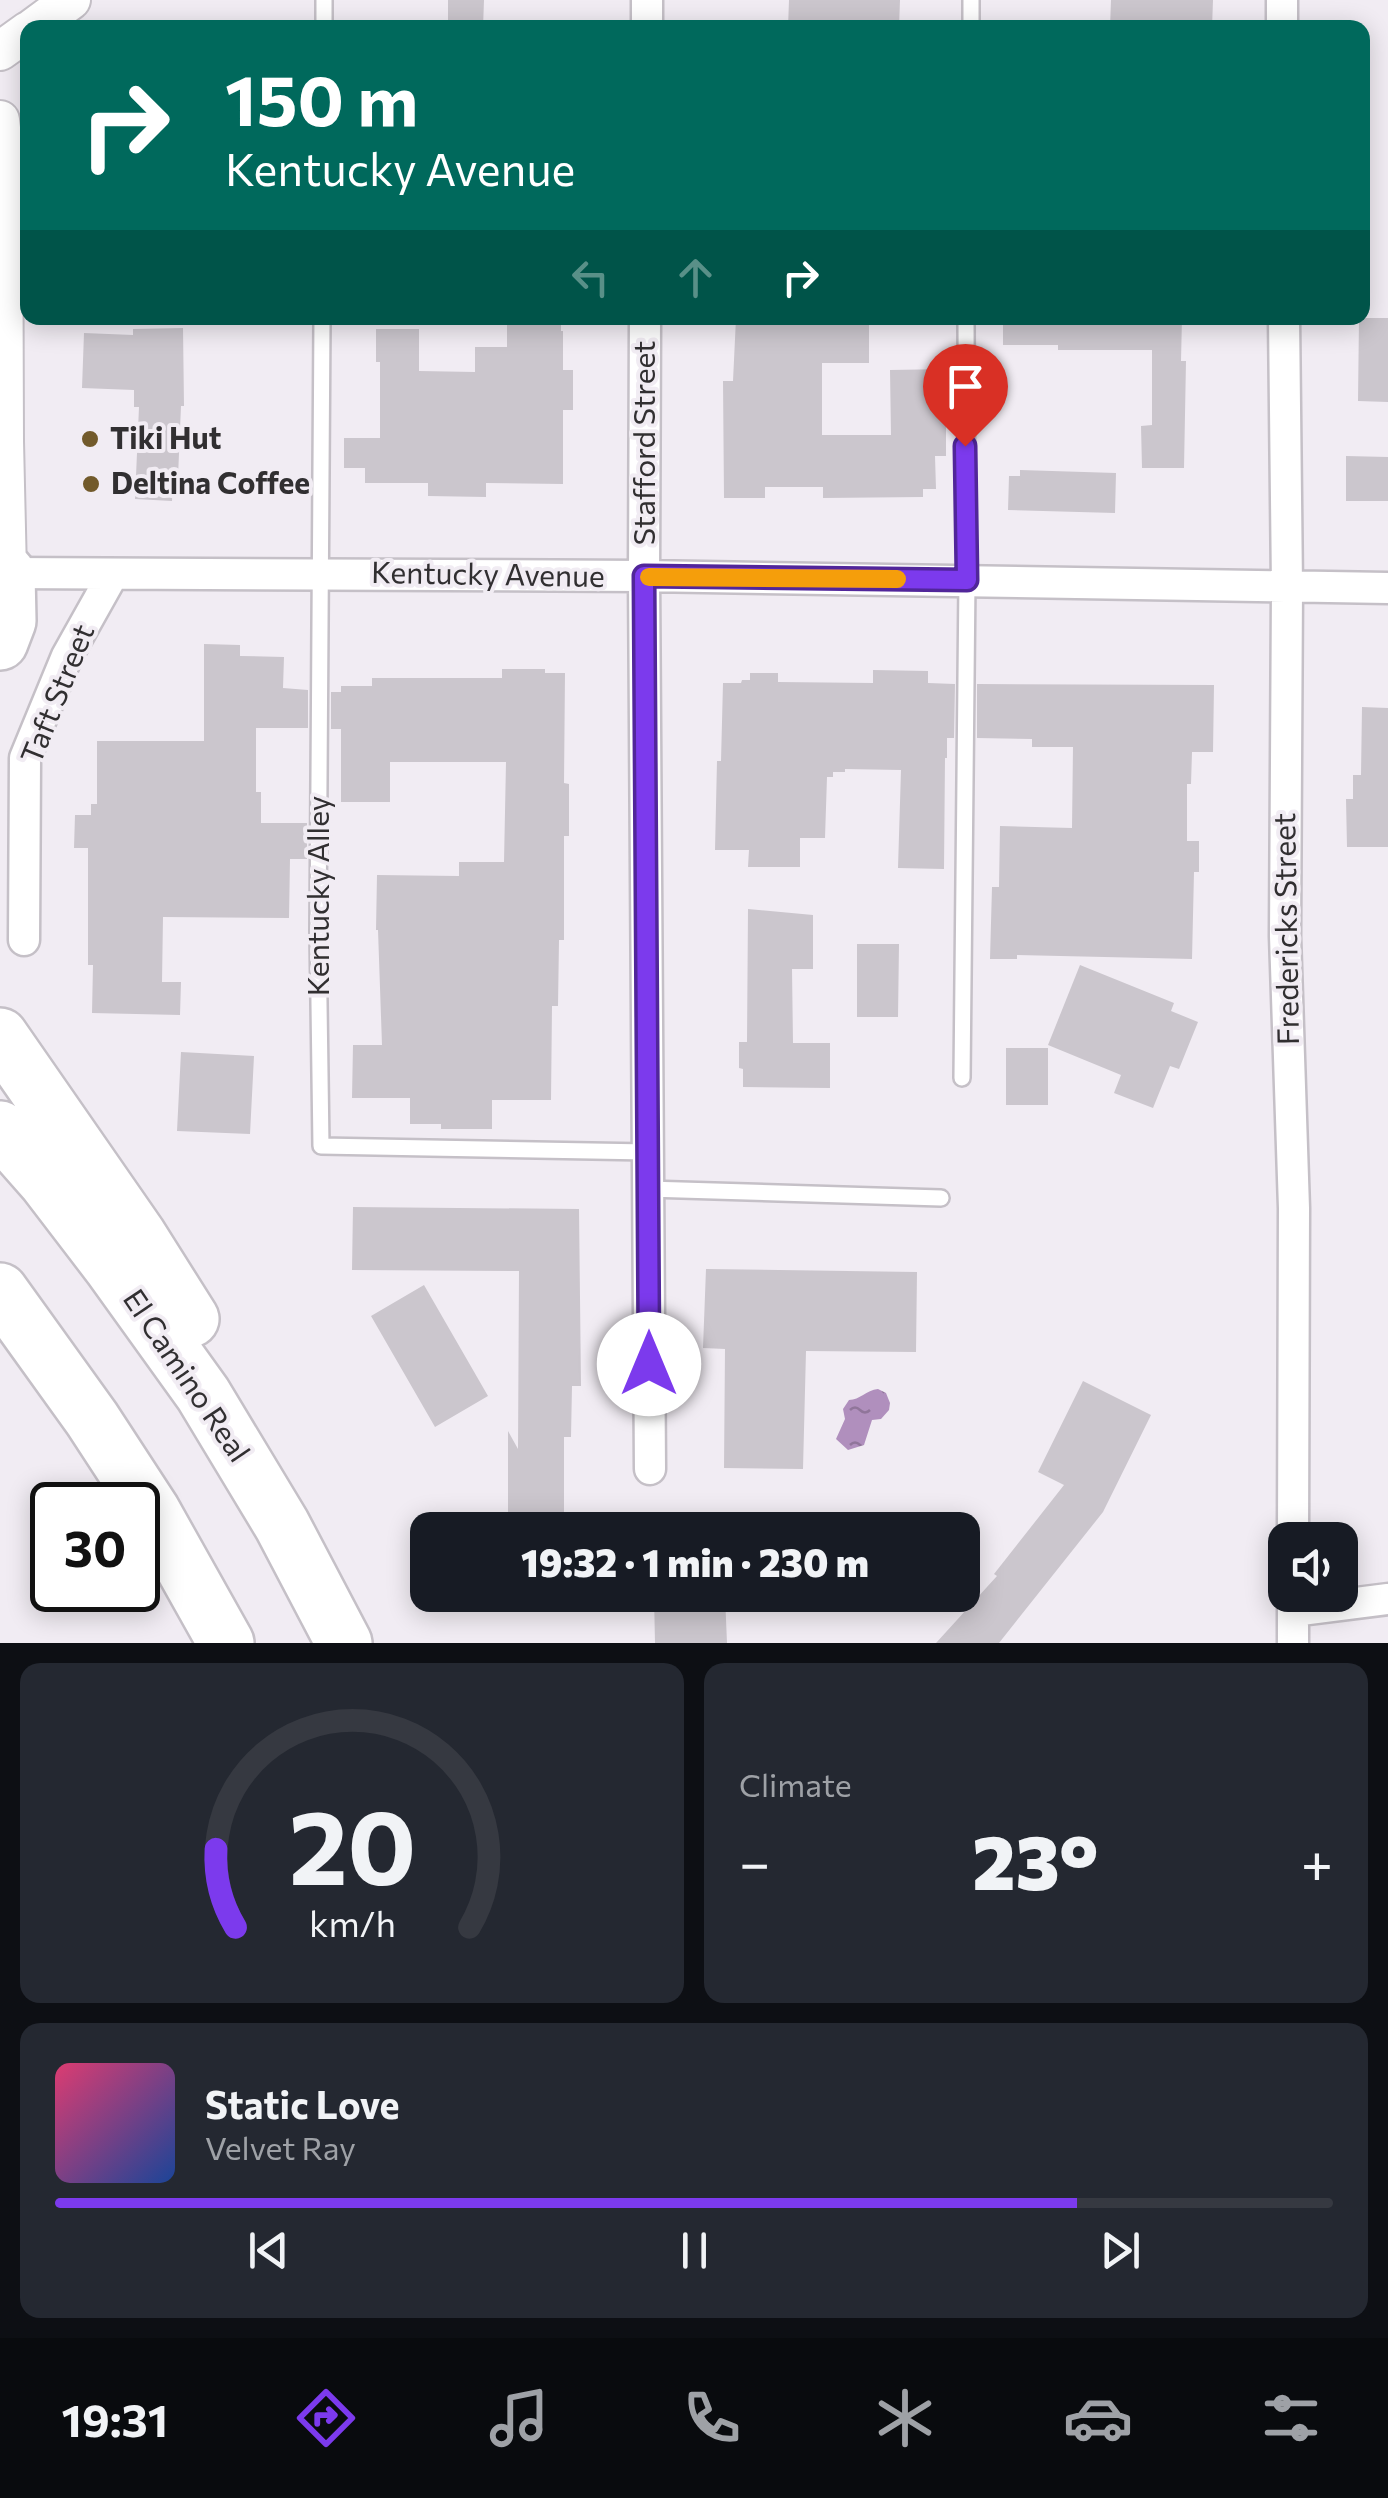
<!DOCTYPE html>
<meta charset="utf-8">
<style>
body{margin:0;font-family:Commissioner,sans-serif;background:#242831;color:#f1f3f6;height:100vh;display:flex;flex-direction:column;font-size:38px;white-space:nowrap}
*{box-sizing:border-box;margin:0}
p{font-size:32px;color:#9ea1a6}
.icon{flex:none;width:55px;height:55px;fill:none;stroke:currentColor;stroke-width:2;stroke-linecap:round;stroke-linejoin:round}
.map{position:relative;height:1643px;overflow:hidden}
.panel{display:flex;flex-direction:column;gap:20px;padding:20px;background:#0d0f14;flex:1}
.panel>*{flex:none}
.guide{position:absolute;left:20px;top:20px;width:1350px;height:305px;border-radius:20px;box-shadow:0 5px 25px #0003;background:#00695c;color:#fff;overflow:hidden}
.controls{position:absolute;left:1268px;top:1522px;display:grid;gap:20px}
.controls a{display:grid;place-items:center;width:90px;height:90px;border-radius:20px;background:#171b24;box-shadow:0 5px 25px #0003;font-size:50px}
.speed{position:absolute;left:30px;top:1482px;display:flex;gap:20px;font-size:50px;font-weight:700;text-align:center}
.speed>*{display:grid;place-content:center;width:130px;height:130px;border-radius:50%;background:#171b24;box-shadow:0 5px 25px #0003;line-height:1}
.speed .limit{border:5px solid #111;border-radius:15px;background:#fff;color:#111}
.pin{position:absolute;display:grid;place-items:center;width:85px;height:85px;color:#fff;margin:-102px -42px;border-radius:50% 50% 50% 0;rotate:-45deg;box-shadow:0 0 10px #0007}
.pin .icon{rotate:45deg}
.me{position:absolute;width:110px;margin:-55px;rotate:0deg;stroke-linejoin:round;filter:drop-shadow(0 0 8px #0008)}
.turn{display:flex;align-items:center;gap:35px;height:210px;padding:0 40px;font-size:45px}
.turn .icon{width:130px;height:130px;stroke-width:2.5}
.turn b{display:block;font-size:70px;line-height:85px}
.lanes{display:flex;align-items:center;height:95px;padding:0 40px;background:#0003;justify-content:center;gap:50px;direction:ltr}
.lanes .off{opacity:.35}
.big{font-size:75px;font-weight:800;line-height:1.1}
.panel .widget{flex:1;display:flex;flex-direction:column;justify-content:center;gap:15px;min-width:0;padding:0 35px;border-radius:20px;background:#242831}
.panel .dial{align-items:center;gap:0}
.dial svg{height:260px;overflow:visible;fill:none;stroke:#363941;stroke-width:7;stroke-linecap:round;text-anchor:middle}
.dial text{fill:#f1f3f6;stroke:none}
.song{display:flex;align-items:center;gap:30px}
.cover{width:120px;height:120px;border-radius:15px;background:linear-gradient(135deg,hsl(340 70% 55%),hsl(220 70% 35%))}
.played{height:10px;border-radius:5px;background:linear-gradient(90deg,#7c3aed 80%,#363941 80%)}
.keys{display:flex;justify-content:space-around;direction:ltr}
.heat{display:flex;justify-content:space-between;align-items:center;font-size:55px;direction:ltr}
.panel .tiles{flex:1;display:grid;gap:20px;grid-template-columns:1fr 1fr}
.widget:last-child{grid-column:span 2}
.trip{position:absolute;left:410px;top:1512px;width:570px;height:100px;border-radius:20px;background:#171b24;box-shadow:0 5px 25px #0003;font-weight:800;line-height:100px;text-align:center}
.tab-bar{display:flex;height:160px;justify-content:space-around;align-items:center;background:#090b0e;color:#9ea1a6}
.tab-bar .icon{width:70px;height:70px}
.tab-bar .on{color:#7c3aed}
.tab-bar b{font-size:45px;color:#f1f3f6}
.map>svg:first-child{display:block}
</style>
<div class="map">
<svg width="1388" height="1643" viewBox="0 0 1388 1643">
<defs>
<pattern id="water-ripples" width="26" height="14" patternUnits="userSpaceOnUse" patternTransform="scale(2.5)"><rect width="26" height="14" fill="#b08fbd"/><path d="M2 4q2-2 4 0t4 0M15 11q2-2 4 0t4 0" fill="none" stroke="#90759a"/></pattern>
</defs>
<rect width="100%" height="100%" fill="#f1ecf3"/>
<path fill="url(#water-ripples)" d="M878 1389 886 1393 890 1403 889 1410 881 1419 872 1420 864 1445 848 1450 836 1439 845 1419 843 1409 849 1400C860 1400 866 1390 878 1389Z"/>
<path fill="#cbc6cd" d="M448 0H484L483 28H448Z
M789 0H900L899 28H788Z
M1111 0H1213L1212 28H1110Z
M507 318H561V331H563V370H573V410H563V484L486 483V497L428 496V483H365V468H344V438H380V362H376V329H419V371L475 372V347H507Z
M736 318H869V363H822V435H891L890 370 949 369V414H946V456H935L936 489H923V497L823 498V487H765V498H724L723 381H733Z
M1003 318H1182L1181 361H1186L1184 468H1142L1141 426 1152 425V350H1058V345H1003Z
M1359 318H1388V402L1358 401Z
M183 328 184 406H181L178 477H173L172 501 135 499 139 407H134V390L82 388 84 333 133 335V329Z
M1346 456 1388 457V501H1346Z
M1020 470 1116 473 1115 513 1008 510 1009 476H1020Z
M204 644 240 645V656L284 657 283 688 308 690V728H256V792H261V823H307V859H290L289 918 163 917 162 982H181L180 1015 92 1013 93 965H88V848H74L75 815H91V804H97V741H204Z
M502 669H545V673H565L564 783 569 784V836H564V940H559L558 1006H552L551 1100H492V1129H441V1124H410V1098H352L353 1045H382L378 930H376L377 875 459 876V862H504L506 762H390V802H341V729H331V692H341V686H372V678H502Z
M873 670 928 671V683L955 684 954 738H947V758H945L944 869 898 868 901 770 845 769V772H833V777H827L825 838H800V867H748L749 850H715L717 761H721L723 683H741L742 680H750V673H778V682L873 683Z
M977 684 1214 685 1213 752H1192L1191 784H1187V841H1199V872H1194L1192 959 1017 955V959H990L992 887H999L1000 826 1072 828 1073 747H1032V739L977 738Z
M1362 707 1388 708V847H1347L1346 799H1353V775H1361Z
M748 909 813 915V969H792L793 1043H830V1088L743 1087V1069L739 1068V1042H747Z
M857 944H899L898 1017H857Z
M1080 965 1174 1003 1171 1011 1198 1022 1179 1069 1170 1066 1153 1108 1114 1093 1121 1075 1048 1045Z
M1006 1048H1048V1105H1006Z
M181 1052 254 1056 250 1134 177 1131Z
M353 1207 579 1209 581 1386H572L571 1437H564V1530H508V1431L518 1449 519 1271 352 1270Z
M706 1269 917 1272 916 1352 806 1351 803 1469 724 1468 725 1349 703 1348Z
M424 1285 488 1396 435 1427 371 1316Z
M1083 1381 1151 1415 1103 1512 999 1643H936L997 1576 994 1574 1064 1485 1038 1472Z
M725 1595 727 1643H655L654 1596Z"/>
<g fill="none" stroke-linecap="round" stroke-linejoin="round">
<defs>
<path id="service" d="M324 28V0
M971 28V0
M322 318 318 932 321 1146 648 1152
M962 1078 967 580 966 318
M648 1189 941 1198"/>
<path id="minor" d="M647 28V0
M1282 28V0
M645 318 644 576 650 1469
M1284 318 1287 587 1285 936 1294 1208 1293 1540
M7 573 644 576 1388 588
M24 940 25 758 67 656 113 574
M1293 1611 1388 1599
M1293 1643V1595"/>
<path id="tertiary" d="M33 28 71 0
M0 51 28 31
M0 120 3 145 4 441 7 573"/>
<path id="motorway" d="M0 642 8 621 7 573
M0 1036 138 1235 191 1319
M0 1129 46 1181 111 1266 203 1394 282 1525 344 1643
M0 1291 92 1419 152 1511 226 1643"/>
</defs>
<use href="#service" stroke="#c5c0c7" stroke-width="20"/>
<use href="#minor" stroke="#c5c0c7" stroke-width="35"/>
<use href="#tertiary" stroke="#c5c0c7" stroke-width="42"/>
<use href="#motorway" stroke="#c5c0c7" stroke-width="60"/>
<use href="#service" stroke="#fff" stroke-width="15"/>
<use href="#minor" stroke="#fff" stroke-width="30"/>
<use href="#tertiary" stroke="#fff" stroke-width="38"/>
<use href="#motorway" stroke="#fff" stroke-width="55"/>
</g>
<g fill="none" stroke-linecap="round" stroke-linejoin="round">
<defs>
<path id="route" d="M649 1364 644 576 967 580 965 446"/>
</defs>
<use href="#route" stroke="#51269a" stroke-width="25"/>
<use href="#route" stroke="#7c3aed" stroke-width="18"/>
<path stroke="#f59e0b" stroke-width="18" d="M649 577 897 579"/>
</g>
<g fill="#725a2b" stroke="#f1ecf3" stroke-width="4">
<circle cx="90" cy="439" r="10"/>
<circle cx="91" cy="484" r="10"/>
</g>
<g text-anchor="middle" stroke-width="8" stroke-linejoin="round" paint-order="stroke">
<g font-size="30" font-weight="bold" fill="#312f31" stroke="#f1ecf3" text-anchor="start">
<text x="110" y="449">Tiki Hut</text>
<text x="111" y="494">Deltina Coffee</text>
</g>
<g font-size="30" fill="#312f31" stroke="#f1ecf3">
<text transform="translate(645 443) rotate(-90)" y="10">Stafford Street</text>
<text transform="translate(488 575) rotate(1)" y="10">Kentucky Avenue</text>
<text transform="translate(58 694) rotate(-68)" y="10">Taft Street</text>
<text transform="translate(319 896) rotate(-90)" y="10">Kentucky Alley</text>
<text transform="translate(1287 929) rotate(-91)" y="10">Fredericks Street</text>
<text transform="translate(186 1376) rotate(56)" y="10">El Camino Real</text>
</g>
</g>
</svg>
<div class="controls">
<a><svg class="icon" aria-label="sound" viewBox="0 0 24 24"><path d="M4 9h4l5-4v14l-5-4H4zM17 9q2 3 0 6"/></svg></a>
</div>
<div class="speed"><div class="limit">30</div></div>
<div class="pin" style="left:965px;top:446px;background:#d93025"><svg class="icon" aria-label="arrive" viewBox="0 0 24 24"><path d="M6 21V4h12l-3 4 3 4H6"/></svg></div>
<svg class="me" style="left:649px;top:1364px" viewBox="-20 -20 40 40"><circle r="19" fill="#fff"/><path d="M0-13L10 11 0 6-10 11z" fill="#7c3aed"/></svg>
<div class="trip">19:32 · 1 min · 230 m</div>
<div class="guide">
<div class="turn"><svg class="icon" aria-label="right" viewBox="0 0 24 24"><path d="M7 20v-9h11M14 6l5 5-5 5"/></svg><div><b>150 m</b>Kentucky Avenue</div></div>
<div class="lanes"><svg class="icon off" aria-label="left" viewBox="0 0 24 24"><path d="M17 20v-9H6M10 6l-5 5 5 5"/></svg><svg class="icon off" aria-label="ahead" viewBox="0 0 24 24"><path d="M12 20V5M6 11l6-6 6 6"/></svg><svg class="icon" aria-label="right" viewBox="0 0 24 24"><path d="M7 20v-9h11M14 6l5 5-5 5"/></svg></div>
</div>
</div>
<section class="panel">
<div class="tiles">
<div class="widget dial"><svg viewBox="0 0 100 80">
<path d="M14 69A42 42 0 1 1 86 69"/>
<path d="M14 69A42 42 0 0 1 8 45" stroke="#7c3aed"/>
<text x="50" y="56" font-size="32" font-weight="700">20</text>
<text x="50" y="72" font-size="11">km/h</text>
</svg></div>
<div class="widget"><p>Climate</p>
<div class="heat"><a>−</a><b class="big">23°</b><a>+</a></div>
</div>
<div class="widget">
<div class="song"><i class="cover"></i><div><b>Static Love</b><p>Velvet Ray</p></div></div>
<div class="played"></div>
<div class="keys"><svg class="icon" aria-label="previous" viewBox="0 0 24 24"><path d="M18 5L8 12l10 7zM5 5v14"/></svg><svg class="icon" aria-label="pause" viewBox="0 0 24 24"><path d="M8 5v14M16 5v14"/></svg><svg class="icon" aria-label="next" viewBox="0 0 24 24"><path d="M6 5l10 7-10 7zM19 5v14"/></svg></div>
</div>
</div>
</section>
<nav class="tab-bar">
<b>19:31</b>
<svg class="icon on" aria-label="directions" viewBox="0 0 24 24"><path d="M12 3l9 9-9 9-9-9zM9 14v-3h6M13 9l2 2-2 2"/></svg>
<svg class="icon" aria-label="music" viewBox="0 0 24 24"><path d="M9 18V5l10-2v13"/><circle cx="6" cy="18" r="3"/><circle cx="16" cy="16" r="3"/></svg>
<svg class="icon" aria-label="phone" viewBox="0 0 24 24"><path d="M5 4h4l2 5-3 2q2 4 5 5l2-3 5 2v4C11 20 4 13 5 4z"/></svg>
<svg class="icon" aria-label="climate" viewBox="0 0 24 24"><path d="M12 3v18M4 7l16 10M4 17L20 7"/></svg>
<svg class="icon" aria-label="car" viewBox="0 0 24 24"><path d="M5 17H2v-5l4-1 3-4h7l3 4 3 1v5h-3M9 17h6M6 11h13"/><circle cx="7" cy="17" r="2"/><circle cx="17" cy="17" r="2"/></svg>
<svg class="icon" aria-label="filters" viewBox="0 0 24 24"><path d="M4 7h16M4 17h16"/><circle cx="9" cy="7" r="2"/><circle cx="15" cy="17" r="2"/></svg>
</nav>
